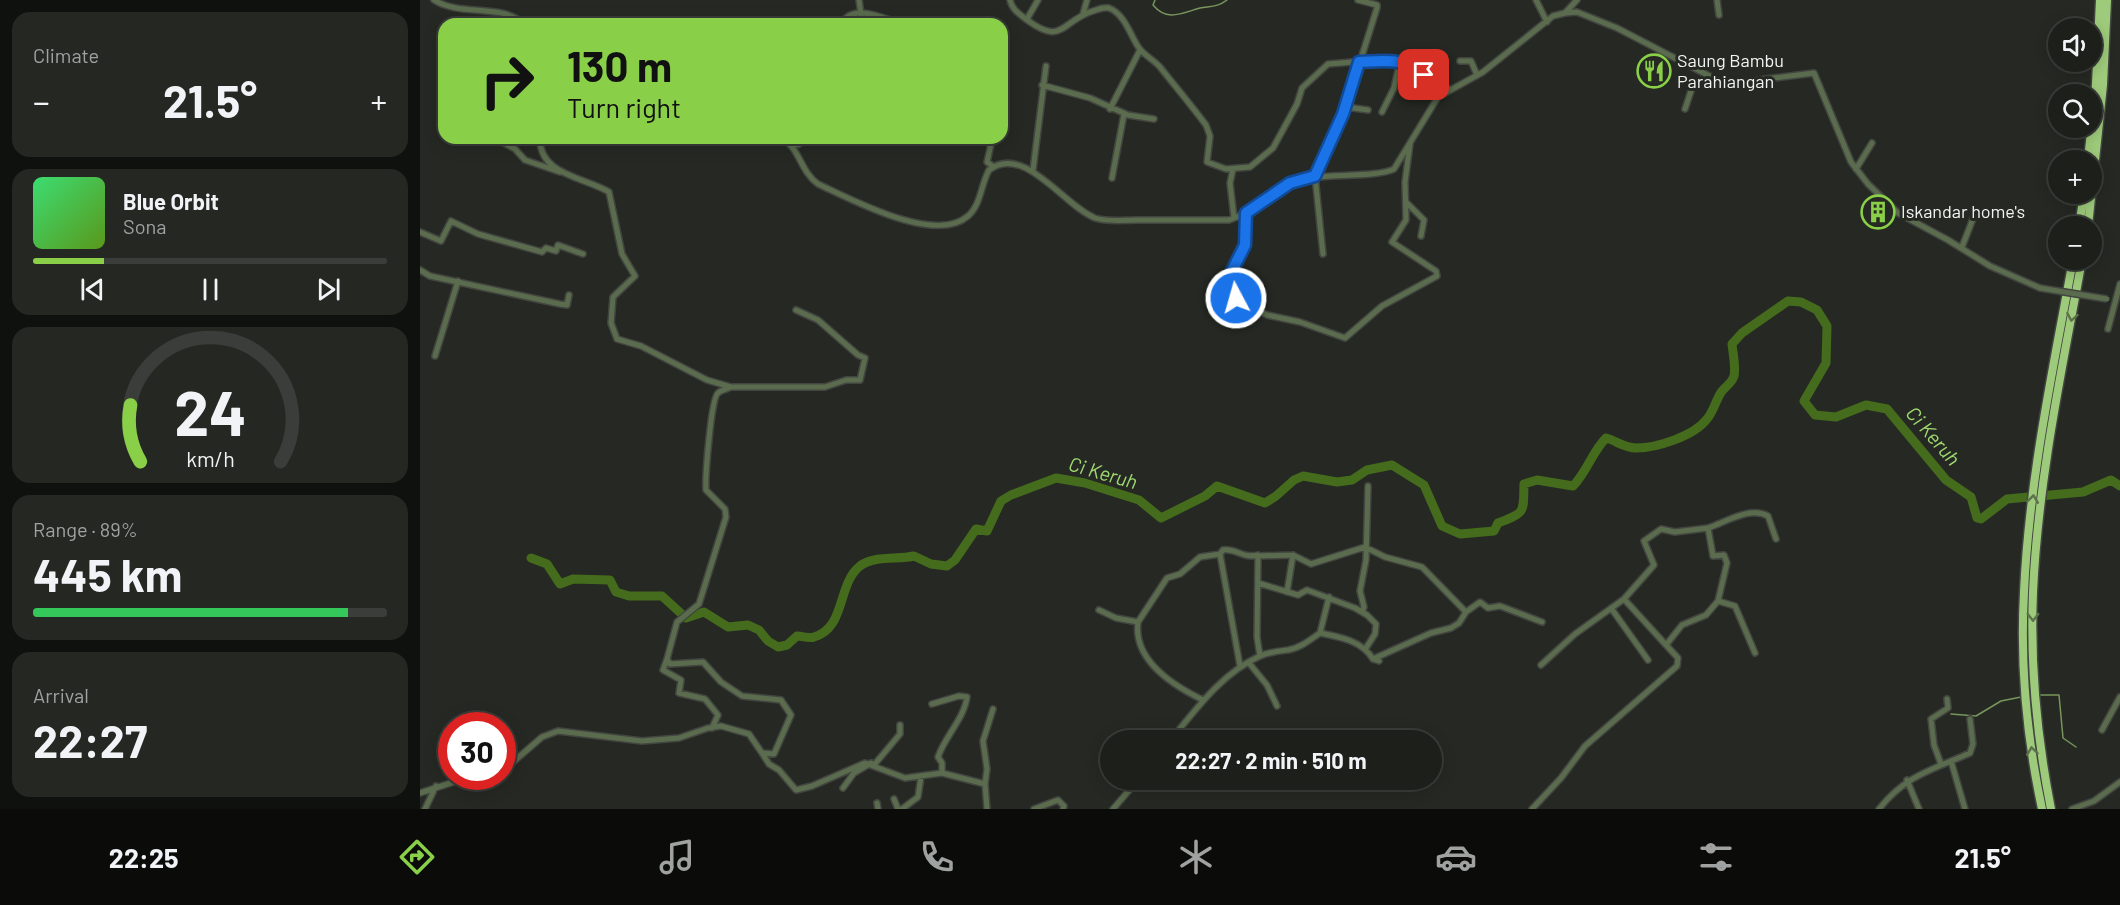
<!DOCTYPE html>
<meta charset="utf-8">
<style>
body{margin:0;font-family:Barlow,sans-serif;background:#252723;color:#f1f3f6;height:100vh;display:flex;flex-direction:column;font-size:22px;white-space:nowrap}
*{box-sizing:border-box;margin:0}
p{font-size:20px;color:#a0a2a2}
.icon{flex:none;width:33px;height:33px;fill:none;stroke:currentColor;stroke-width:2;stroke-linecap:round;stroke-linejoin:round}
.map{position:relative;flex:1;overflow:hidden}
.drawer{display:flex;flex-direction:column;gap:12px;padding:12px;background:#0f110e;width:420px}
.drawer>*{flex:none}
.banner{position:absolute;left:18px;top:18px;width:570px;height:126px;border-radius:18px;box-shadow:0 3px 15px #0003,0 0 0 2px #3a3d39;background:#89cf48;color:#111;overflow:hidden}
.fabs{position:absolute;left:1628px;top:18px;display:grid;gap:12px}
.fabs a{display:grid;place-items:center;width:54px;height:54px;border-radius:50%;background:#1c1f1a;box-shadow:0 3px 15px #0003,0 0 0 2px #3a3d39;font-size:30px}
.speed{position:absolute;left:18px;top:712px;display:flex;gap:12px;font-size:30px;font-weight:700;text-align:center}
.speed>*{display:grid;place-content:center;width:78px;height:78px;border-radius:50%;background:#1c1f1a;box-shadow:0 3px 15px #0003,0 0 0 2px #3a3d39;line-height:1}
.speed .limit{border:9px solid #d22;background:#fff;color:#111}
.pin{position:absolute;display:grid;place-items:center;width:51px;height:51px;color:#fff;margin:-26px;border-radius:12px;box-shadow:0 3px 9px #0006}
.me{position:absolute;width:66px;margin:-33px;rotate:354deg;stroke-linejoin:round;filter:drop-shadow(0 0 4px #0008)}
.turn{display:flex;align-items:center;gap:21px;height:126px;padding:0 30px;font-size:27px}
.turn .icon{width:78px;height:78px;stroke-width:2.5}
.turn b{display:block;font-size:42px;line-height:51px}
.big{font-size:45px;font-weight:700;line-height:1.1}
.drawer .tile{flex:1;display:flex;flex-direction:column;justify-content:center;gap:9px;min-width:0;padding:0 21px;border-radius:18px;background:#252723}
.drawer .dial{align-items:center;gap:0}
.dial svg{height:156px;overflow:visible;fill:none;stroke:#3a3d39;stroke-width:7;stroke-linecap:round;text-anchor:middle}
.dial text{fill:#f1f3f6;stroke:none}
.song{display:flex;align-items:center;gap:18px}
.cover{width:72px;height:72px;border-radius:9px;background:linear-gradient(135deg,hsl(140 70% 55%),hsl(90 70% 35%))}
.played{height:6px;border-radius:3px;background:linear-gradient(90deg,#89cf48 20%,#3a3d39 20%)}
.keys{display:flex;justify-content:space-around;direction:ltr}
.heat{display:flex;justify-content:space-between;align-items:center;font-size:33px;direction:ltr}
.charge{height:9px;border-radius:4px;background:linear-gradient(90deg,#34c759 89%,#3a3d39 0)}
.trip{position:absolute;left:680px;top:730px;width:342px;height:60px;border-radius:30px;background:#1c1f1a;box-shadow:0 3px 15px #0003,0 0 0 2px #3a3d39;font-weight:700;line-height:60px;text-align:center}
.dock{display:flex;height:96px;justify-content:space-around;align-items:center;background:#0b0c0a;color:#a0a2a2}
.dock .icon{width:42px;height:42px}
.dock .selected{color:#89cf48}
.dock b{font-size:27px;color:#f1f3f6}
main{display:flex;flex:1;min-height:0}
.map>svg:first-child{display:block}
</style>
<main>
<section class="drawer">
<div class="tile"><p>Climate</p>
<div class="heat"><a>−</a><b class="big">21.5°</b><a>+</a></div>
</div>
<div class="tile">
<div class="song"><i class="cover"></i><div><b>Blue Orbit</b><p>Sona</p></div></div>
<div class="played"></div>
<div class="keys"><svg class="icon" aria-label="previous" viewBox="0 0 24 24"><path d="M18 5L8 12l10 7zM5 5v14"/></svg><svg class="icon" aria-label="pause" viewBox="0 0 24 24"><path d="M8 5v14M16 5v14"/></svg><svg class="icon" aria-label="next" viewBox="0 0 24 24"><path d="M6 5l10 7-10 7zM19 5v14"/></svg></div>
</div>
<div class="tile dial"><svg viewBox="0 0 100 80">
<path d="M14 69A42 42 0 1 1 86 69"/>
<path d="M14 69A42 42 0 0 1 9 40" stroke="#89cf48"/>
<text x="50" y="56" font-size="32" font-weight="700">24</text>
<text x="50" y="72" font-size="11">km/h</text>
</svg></div>
<div class="tile"><p>Range · 89%</p><b class="big">445 km</b><div class="charge"></div></div>
<div class="tile"><p>Arrival</p><b class="big">22:27</b></div>
</section>
<div class="map">
<svg width="1700" height="809" viewBox="0 0 1700 809">
<rect width="100%" height="100%" fill="#262923"/>
<g fill="none" stroke-linecap="round" stroke-linejoin="round">
<path stroke="#78955c" stroke-width="1.5" d="M735 0 733 5C747 22 762 13 780 8 791 6 798 7 807 0
M1617 695H1639L1643 738 1656 747
M1531 714 1556 716 1581 701 1601 697"/>
<path stroke="#446c1c" stroke-width="9" d="M111 558 127 564 140 584 153 579 190 580 196 592 209 596H242L266 618 284 612 308 627 328 625 339 630 348 641 358 647 367 645 377 636C383 636 389 639 394 637 426 628 417 584 440 566 455 555 477 560 494 556L511 564 527 566 535 560 556 529 567 531 581 501 591 495 636 478 665 483 719 500 741 518 785 496 797 486 845 503 856 496 874 480 883 476 917 482 932 480 947 470 972 465 1004 485 1022 526 1040 534 1074 531 1078 523C1107 512 1103 512 1104 484L1117 480 1153 486C1167 472 1172 452 1186 438 1197 441 1204 448 1216 448 1237 448 1274 436 1287 419 1294 411 1296 399 1302 391 1306 386 1312 383 1314 376 1316 367 1313 354 1312 344L1322 333 1368 301 1381 302 1397 310 1407 326 1406 363 1384 401 1395 415 1416 417 1446 405 1467 409 1526 480 1551 497 1557 518 1561 519 1587 499 1663 492 1691 480 1700 486"/>
<defs>
<path id="minor" d="M14 0C40 17 84 3 103 24
M439 0 441 14
M590 0C592 10 600 14 607 20 644 47 640 20 676 10 679 9 685 7 689 8 705 14 711 37 719 48 725 56 734 60 740 67 755 86 771 105 786 125L790 136 787 162 806 169 830 167 853 148 877 104 882 88 908 64 969 59 991 65 1029 89
M938 0 957 5V8L940 62
M1116 0 1127 22
M1297 0 1299 15
M1145 13 1157 0
M663 14 667 0
M607 19 618 0
M426 24V18C439 6 467 19 481 24
M1040 61H1051L1057 75
M622 85 670 98 708 115 734 119
M926 107 948 110
M690 109 720 50
M1265 109 1273 85 1287 77
M962 112 974 88 980 61
M75 138 95 149 105 160 140 172
M363 138C380 150 381 172 398 184 431 199 515 245 548 216 561 205 561 184 569 170 604 143 644 206 675 218 687 222 704 220 717 220 747 220 778 220 809 220 835 212 852 188 877 180 903 173 956 178 974 169L1018 97 1063 72 1133 16 1145 13 1157 12 1197 28 1301 82 1315 83 1394 73 1431 162 1448 184 1478 213 1528 240 1570 266 1620 288
M571 144 567 162 574 167
M373 145 379 144 383 138
M813 169 810 183 814 218
M1436 169 1452 143
M613 170 626 66
M692 178 704 114
M986 202 1004 220 1001 236
M826 213 825 245 807 281 809 290 820 301 847 315 880 322 925 338 962 306 1017 276 1016 271 972 242 986 220 985 182 990 144
M0 232 21 241 31 221 58 234 122 252 126 248 136 251 138 245 163 254
M1542 247 1554 216
M903 254 895 176 923 114 939 62
M0 270 10 276 140 304 147 305 149 295
M1688 329 1700 284
M15 356 38 281
M311 387H405L426 380H440L445 358 438 355 398 320 376 310
M800 554 803 550C816 548 823 559 838 555
M838 583 878 595 887 590 935 608 947 615 956 624 955 634 946 648
M867 592 873 555
M1298 601 1307 563 1304 555 1293 556 1288 528C1306 522 1330 506 1348 516L1356 539
M1191 608 1228 660
M679 610 696 618 718 622C713 660 754 686 783 700
M942 612 944 607 940 591 946 560 948 486
M1046 612 1060 602 1068 608 1080 606 1122 622
M718 622 747 578 760 574 780 557 800 554 820 666
M900 633 909 597
M1246 645 1204 599 1234 565 1224 541 1241 529 1255 532 1288 528
M840 656 837 637 838 556 873 555 891 564 945 547 965 557 1002 567 1046 612 1039 623 1031 628 1011 633 953 659
M247 659 243 670 261 680 259 693 285 699 298 715 292 728
M829 663 847 685 857 706
M1121 665 1155 634 1204 599
M512 704 539 696 547 697C544 719 525 736 518 757L522 763V773
M1682 730 1700 697
M750 741C776 709 802 673 840 656 849 652 859 651 868 650 880 648 890 640 900 633 921 637 942 641 953 659L959 661
M342 753 349 764 359 770 376 790 392 786 445 763 485 778 522 773 565 784 567 809
M1531 761 1545 809
M1521 764 1514 745 1511 719 1528 708 1527 699
M454 765 480 734V725
M82 766 93 762 122 737 138 731 222 741 259 738 288 728 301 726 329 734 342 753 354 754 371 715 361 700 322 696 301 682 283 662 250 664 247 659 257 622 279 604 306 517 305 509 286 490C285 478 291 398 298 393 301 390 308 389 311 387L287 380 221 346 197 339 191 323 193 297 215 276 202 254 189 192C164 177 119 175 120 138
M1487 780 1499 809
M565 784 567 769 563 741 573 709
M423 788 434 773 451 763
M0 793 49 777
M474 799 478 809
M457 803 458 809
M5 809 16 786
M482 809 498 797 501 777
M614 809 638 800 644 806 643 809
M693 809 718 780
M1112 809 1141 778 1165 746 1257 666 1258 658 1246 645 1262 625 1286 615 1298 601 1315 606 1335 653
M1459 809C1486 775 1512 770 1550 753L1553 744 1550 719
M1652 809 1674 801 1700 782"/>
<path id="highway" d="M1668 160 1676 84 1680 0
M1659 226 1664 194
M1668 226 1683 85 1687 0
M1622 809C1607 739 1600 664 1604 592 1609 480 1633 369 1653 260
M1631 809C1617 738 1610 664 1613 592 1618 480 1642 369 1662 260"/>
</defs>
<use href="#minor" stroke="#424540" stroke-width="8"/>
<use href="#highway" stroke="#424540" stroke-width="11"/>
<use href="#minor" stroke="#5a6c4d" stroke-width="5"/>
<use href="#highway" stroke="#9ecb7b" stroke-width="8"/>
<defs>
<path id="minor-bridge" d="M1620 288 1687 299"/>
</defs>
<use href="#minor-bridge" stroke="#424540" stroke-width="8" stroke-linecap="butt"/>
<use href="#minor-bridge" stroke="#5a6c4d" stroke-width="5"/>
</g>
<defs><path id="oneway-chevron" d="M-2-3.5L2.5 0L-2 3.5" fill="none" stroke-width="1.6" stroke-linecap="round" stroke-linejoin="round" transform="scale(1.5)"/></defs>
<g stroke="#5c724b">
<use href="#oneway-chevron" transform="translate(1652 317) rotate(100)"/>
<use href="#oneway-chevron" transform="translate(1613 499) rotate(-83)"/>
<use href="#oneway-chevron" transform="translate(1613 617) rotate(89)"/>
<use href="#oneway-chevron" transform="translate(1612 751) rotate(-98)"/>
</g>
<g fill="none" stroke-linecap="round" stroke-linejoin="round">
<defs>
<path id="route" d="M816 298 809 290 807 281 825 245 826 213 870 183 895 176 923 114 939 62C965 61 982 57 1004 75"/>
</defs>
<use href="#route" stroke="#114b97" stroke-width="15"/>
<use href="#route" stroke="#1a73e8" stroke-width="10"/>
</g>
<defs>
<symbol id="restaurant-ring" viewBox="-11 -11 22 22"><circle r="9.5" fill="#262923" stroke="#89cf48" stroke-width="1.5"/><path d="M-5-6h1v4h1v-4h1v4h1v-4h1v5L-1.5 .5V6h-2V.5L-5-1ZM5-6V6H3V1.5H1.5Q1.5-4 5-6Z" fill="#89cf48"/></symbol>
<symbol id="building-ring" viewBox="-11 -11 22 22"><circle r="9.5" fill="#262923" stroke="#89cf48" stroke-width="1.5"/><path d="M-4-6H4V6H1V3H-1V6H-4ZM-2.5-4.3h1.7v1.8h-1.7ZM.8-4.3h1.7v1.8H.8ZM-2.5-1h1.7V.8h-1.7ZM.8-1h1.7V.8H.8Z" fill="#89cf48"/></symbol>
</defs>
<g fill-rule="evenodd">
<use href="#restaurant-ring" x="1215" y="52" width="38" height="38"/>
<use href="#building-ring" x="1439" y="193" width="38" height="38"/>
</g>
<g text-anchor="middle" stroke-width="6" stroke-linejoin="round" paint-order="stroke">
<g font-size="18" fill="#f1f4f0" stroke="#262923" text-anchor="start">
<text x="1257" y="67">Saung Bambu<tspan x="1257" dy="21">Parahiangan</tspan></text>
<text x="1481" y="218">Iskandar home's</text>
</g>
<g font-size="20" font-style="italic" fill="#9fd970" stroke="#262923">
<text transform="translate(1513 436) rotate(49)" y="7">Ci Keruh</text>
<text transform="translate(683 473) rotate(16)" y="7">Ci Keruh</text>
</g>
</g>
</svg>
<div class="fabs">
<a><svg class="icon" aria-label="sound" viewBox="0 0 24 24"><path d="M4 9h4l5-4v14l-5-4H4zM17 9q2 3 0 6"/></svg></a>
<a><svg class="icon" aria-label="search" viewBox="0 0 24 24"><circle cx="10" cy="10" r="6"/><path d="M15 15l6 6"/></svg></a>
<a>+</a>
<a>−</a>
</div>
<div class="speed"><div class="limit">30</div></div>
<div class="pin" style="left:1004px;top:75px;background:#d93025"><svg class="icon" aria-label="arrive" viewBox="0 0 24 24"><path d="M6 21V4h12l-3 4 3 4H6"/></svg></div>
<svg class="me" style="left:816px;top:298px" viewBox="-20 -20 40 40"><circle r="17" fill="#1a73e8" stroke="#fff" stroke-width="3"/><path d="M0-11L8 9 0 5-8 9z" fill="#fff"/></svg>
<div class="trip">22:27 · 2 min · 510 m</div>
<div class="banner">
<div class="turn"><svg class="icon" aria-label="right" viewBox="0 0 24 24"><path d="M7 20v-9h11M14 6l5 5-5 5"/></svg><div><b>130 m</b>Turn right</div></div>
</div>
</div>
</main>
<nav class="dock">
<b>22:25</b>
<svg class="icon selected" aria-label="directions" viewBox="0 0 24 24"><path d="M12 3l9 9-9 9-9-9zM9 14v-3h6M13 9l2 2-2 2"/></svg>
<svg class="icon" aria-label="music" viewBox="0 0 24 24"><path d="M9 18V5l10-2v13"/><circle cx="6" cy="18" r="3"/><circle cx="16" cy="16" r="3"/></svg>
<svg class="icon" aria-label="phone" viewBox="0 0 24 24"><path d="M5 4h4l2 5-3 2q2 4 5 5l2-3 5 2v4C11 20 4 13 5 4z"/></svg>
<svg class="icon" aria-label="climate" viewBox="0 0 24 24"><path d="M12 3v18M4 7l16 10M4 17L20 7"/></svg>
<svg class="icon" aria-label="car" viewBox="0 0 24 24"><path d="M5 17H2v-5l4-1 3-4h7l3 4 3 1v5h-3M9 17h6M6 11h13"/><circle cx="7" cy="17" r="2"/><circle cx="17" cy="17" r="2"/></svg>
<svg class="icon" aria-label="filters" viewBox="0 0 24 24"><path d="M4 7h16M4 17h16"/><circle cx="9" cy="7" r="2"/><circle cx="15" cy="17" r="2"/></svg>
<b>21.5°</b>
</nav>
